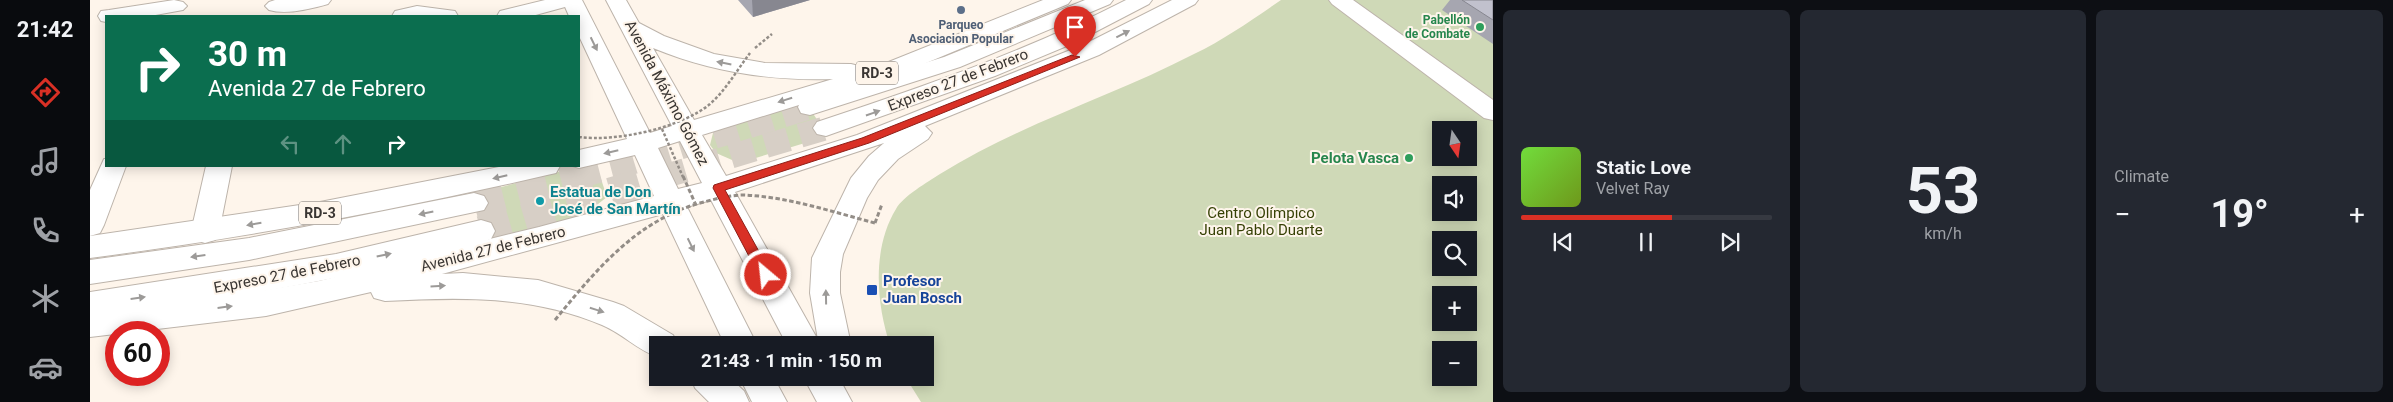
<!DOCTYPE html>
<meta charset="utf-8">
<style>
body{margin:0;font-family:Roboto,sans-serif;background:#242831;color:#f1f3f6;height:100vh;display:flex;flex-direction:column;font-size:19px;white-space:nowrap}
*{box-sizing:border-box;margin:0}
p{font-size:16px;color:#9ea1a6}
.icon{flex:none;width:28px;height:28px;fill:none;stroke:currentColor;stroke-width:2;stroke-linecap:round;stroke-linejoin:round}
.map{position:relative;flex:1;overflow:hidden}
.details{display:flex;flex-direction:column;gap:10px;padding:10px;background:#0d0f14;width:900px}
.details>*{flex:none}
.top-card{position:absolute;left:15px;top:15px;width:475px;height:152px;border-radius:0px;box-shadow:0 2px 12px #0003;background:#0b6e4f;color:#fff;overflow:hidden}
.needle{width:32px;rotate:167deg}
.buttons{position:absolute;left:1342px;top:121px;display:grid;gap:10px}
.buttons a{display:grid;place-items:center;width:45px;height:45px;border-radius:0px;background:#171b24;box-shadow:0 2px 12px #0003;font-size:25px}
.speed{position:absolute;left:15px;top:321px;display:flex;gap:10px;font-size:25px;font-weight:700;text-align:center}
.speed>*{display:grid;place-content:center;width:65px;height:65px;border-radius:50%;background:#171b24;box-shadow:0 2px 12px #0003;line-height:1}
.speed .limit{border:8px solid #d22;background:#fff;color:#111}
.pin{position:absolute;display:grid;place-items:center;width:42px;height:42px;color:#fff;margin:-51px -21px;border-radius:50% 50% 50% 0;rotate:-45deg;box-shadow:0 0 5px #0007}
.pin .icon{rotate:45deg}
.me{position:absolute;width:55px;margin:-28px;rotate:332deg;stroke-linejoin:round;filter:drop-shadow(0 0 4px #0008)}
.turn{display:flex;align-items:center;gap:18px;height:105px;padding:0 20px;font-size:22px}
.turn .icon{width:65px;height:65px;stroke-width:2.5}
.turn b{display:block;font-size:35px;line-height:42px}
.lanes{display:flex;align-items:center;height:48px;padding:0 20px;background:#0003;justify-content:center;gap:25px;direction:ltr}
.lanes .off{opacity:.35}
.big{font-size:38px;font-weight:700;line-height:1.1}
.details .tile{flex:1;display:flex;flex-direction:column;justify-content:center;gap:8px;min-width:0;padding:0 18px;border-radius:8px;background:#242831}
.details .dial{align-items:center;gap:0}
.dial b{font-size:65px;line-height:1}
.song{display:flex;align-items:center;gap:15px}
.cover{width:60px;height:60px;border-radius:8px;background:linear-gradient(135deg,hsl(100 70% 55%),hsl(80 70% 35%))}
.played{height:5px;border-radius:2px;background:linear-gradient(90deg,#d93025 60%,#363941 60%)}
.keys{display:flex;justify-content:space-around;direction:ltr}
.heat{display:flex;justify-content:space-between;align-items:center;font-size:28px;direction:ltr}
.details .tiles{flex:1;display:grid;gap:10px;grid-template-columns:repeat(3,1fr)}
.trip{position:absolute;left:559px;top:336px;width:285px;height:50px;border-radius:0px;background:#171b24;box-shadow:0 2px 12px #0003;font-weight:700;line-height:50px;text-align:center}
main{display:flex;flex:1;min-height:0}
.dock{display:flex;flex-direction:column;width:90px;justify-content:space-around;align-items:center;background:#090b0e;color:#9ea1a6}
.dock .icon{width:35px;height:35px}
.dock .selected{color:#d93025}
.dock b{font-size:22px;color:#f1f3f6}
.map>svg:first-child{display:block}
</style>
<main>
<nav class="dock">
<b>21:42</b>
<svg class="icon selected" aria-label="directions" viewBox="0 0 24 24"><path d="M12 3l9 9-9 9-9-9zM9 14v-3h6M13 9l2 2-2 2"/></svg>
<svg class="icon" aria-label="music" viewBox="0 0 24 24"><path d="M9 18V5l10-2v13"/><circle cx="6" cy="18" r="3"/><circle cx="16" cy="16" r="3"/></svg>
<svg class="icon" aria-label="phone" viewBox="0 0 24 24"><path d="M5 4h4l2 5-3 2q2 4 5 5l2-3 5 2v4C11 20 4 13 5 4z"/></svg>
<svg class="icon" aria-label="climate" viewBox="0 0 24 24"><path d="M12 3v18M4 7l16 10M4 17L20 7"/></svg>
<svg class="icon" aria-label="car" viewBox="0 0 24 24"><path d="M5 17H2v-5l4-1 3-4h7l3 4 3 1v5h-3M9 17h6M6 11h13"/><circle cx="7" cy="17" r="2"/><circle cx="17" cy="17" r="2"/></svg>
</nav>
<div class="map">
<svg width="1403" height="402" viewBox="0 0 1403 402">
<rect width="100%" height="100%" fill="#fef5eb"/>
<path fill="#cfd9b7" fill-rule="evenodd" d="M1191 0H1403V402H831L816 378H835V345H800C786 303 782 248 806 209 813 196 838 182 850 174 930 124 1021 97 1104 54 1135 39 1163 19 1191 0ZM1351 130H1379V158H1351ZM1351 185H1379V212H1351ZM1351 240H1379V268H1351ZM1351 295H1379V322H1351ZM1351 350H1379V378H1351Z
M714 100 738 136 649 163 626 153 620 145 624 129Z
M487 167 509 173 517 197 494 215 399 240 389 193Z"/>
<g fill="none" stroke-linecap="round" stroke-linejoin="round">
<path stroke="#d7cfc6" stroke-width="24" stroke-dasharray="24 12" stroke-linecap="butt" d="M486 177 544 162 720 107
M572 177 736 128"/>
<path stroke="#d7cfc6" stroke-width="30" stroke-dasharray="30 15" stroke-linecap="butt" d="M384 203 491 176
M391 231 577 176"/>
<defs>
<path id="minor" d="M84 0 93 2 97 6 93 10 60 16H16V22L11 21 8 16 11 11 19 10Z
M185 0H241L238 4C221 9 196 15 179 10L175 6 179 2Z
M455 0H489L486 4 442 16H407L410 11Z
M1239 0H1263L1403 100V120L1394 118 1242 4Z
M327 6 365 11 368 16H302L305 11Z
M14 159H16V166H36L14 225 10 233 0 236V190Z
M116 166H142L129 232 125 240 115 243 105 240 101 232Z"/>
<path id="major" d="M472 0H492L560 133 582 126 516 0H536L549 23 574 36 624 54 675 63 761 64 769 66 772 70 796 63 953 0H981L978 4 812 73 612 135 636 176 767 135 993 45 1082 0H1108L1105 4 1009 55 835 126 842 133 838 139 808 159 788 180 777 198 753 254 750 272V293L761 345H697L621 200 597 207 667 345H635L573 214 352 274 373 273 448 280 523 302 534 306 583 335 588 345H568V357C547 350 532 333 512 325 441 295 370 297 295 301L284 298 281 292 176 316 0 337V311L176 290 229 281 449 227 564 196 545 155 489 168 483 166H489V150L537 139 489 36V16H479ZM563 48C621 72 681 81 743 79L604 120ZM590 141 612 183 588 189 568 148ZM794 143 779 156 761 178 722 258 720 293 728 340 645 192Z
M414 166H470L466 173 457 175C306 210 154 238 0 258V236L230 202Z
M601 378H640L654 391 659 402H619L605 388Z
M650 378H684L697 402H662Z
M714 378H749L762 402H727Z"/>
<path id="highway" d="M995 0H1023L1020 4 870 67 720 115 711 113 708 107 711 101 854 57Z
M1036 0H1062L1059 4 984 43 905 76 736 136 727 134 723 128 727 122C833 87 937 51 1036 0Z
M384 193 394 196 398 203 394 210 159 260 0 284V260L159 238Z
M391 220 401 223 405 231 401 239C271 279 135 298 0 318V292L246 254Z"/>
</defs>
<use href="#minor" stroke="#bdb4ab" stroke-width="2"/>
<use href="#major" stroke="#bdb4ab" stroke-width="2"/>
<use href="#highway" stroke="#bdb4ab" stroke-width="2"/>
<path stroke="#938d87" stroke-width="2.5" stroke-dasharray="3 2" stroke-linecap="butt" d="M665 48 682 34"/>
<path stroke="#938d87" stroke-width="3" stroke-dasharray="4.5 2.5" stroke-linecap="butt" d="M785 223 792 204"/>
<use href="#minor" fill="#fff" fill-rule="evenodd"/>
<use href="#major" fill="#fff" fill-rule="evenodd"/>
<use href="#highway" fill="#fff" fill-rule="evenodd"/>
<path stroke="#938d87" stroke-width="2.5" stroke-dasharray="3 2" stroke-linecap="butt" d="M572 129 593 177
M489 137C526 142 591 128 620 104 636 90 647 70 660 53"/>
<path stroke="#938d87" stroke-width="3" stroke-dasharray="4.5 2.5" stroke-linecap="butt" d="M593 176 605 203
M465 320C506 270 546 221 610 203 625 199 640 195 655 195 698 197 743 212 785 223"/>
</g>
<path fill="#a6a6b0" d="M648 0H720L663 17Z
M1360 0H1403V44L1352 10Z"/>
<path fill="#878790" d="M662 0H720L663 17Z"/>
<path fill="#c1c1cd" stroke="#878790" d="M1372 0H1403V20Z"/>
<defs><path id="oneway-solid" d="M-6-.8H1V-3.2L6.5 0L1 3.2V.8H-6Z" transform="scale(1.25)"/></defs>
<g fill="#9c9a98">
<use href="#oneway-solid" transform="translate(1033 34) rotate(-27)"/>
<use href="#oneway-solid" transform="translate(504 44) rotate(64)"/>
<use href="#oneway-solid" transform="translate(634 63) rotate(-169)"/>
<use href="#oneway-solid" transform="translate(695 100) rotate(163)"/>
<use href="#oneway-solid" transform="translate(783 113) rotate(-19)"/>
<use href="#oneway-solid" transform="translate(521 152) rotate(167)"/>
<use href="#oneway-solid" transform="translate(410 177) rotate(167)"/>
<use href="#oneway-solid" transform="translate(336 213) rotate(168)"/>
<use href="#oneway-solid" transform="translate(164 224) rotate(170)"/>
<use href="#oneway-solid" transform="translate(601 245) rotate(64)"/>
<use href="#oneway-solid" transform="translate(294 255) rotate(-12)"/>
<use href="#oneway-solid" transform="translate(108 256) rotate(172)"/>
<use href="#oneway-solid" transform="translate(348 286) rotate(-3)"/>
<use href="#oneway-solid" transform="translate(736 297) rotate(-91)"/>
<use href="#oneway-solid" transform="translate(48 298) rotate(-8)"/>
<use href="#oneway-solid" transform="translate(135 307) rotate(-7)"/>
<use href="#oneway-solid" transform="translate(507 310) rotate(17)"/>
</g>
<path fill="#d93025" stroke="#8d1f18" d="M982 55 990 57 779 143 635 190 682 275 680 279H671L623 188 624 185 772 138Z"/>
<circle fill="#5c6f8a" stroke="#fef5eb" stroke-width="2" cx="871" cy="10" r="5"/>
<g fill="#2e9e5b" stroke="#fef5eb" stroke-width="2">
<circle cx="1390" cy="27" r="5"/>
<circle cx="1319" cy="158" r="5"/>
</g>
<circle fill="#0f9aa8" stroke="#fef5eb" stroke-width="2" cx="450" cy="201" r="5"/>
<rect fill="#1a4fb4" stroke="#fef5eb" stroke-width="2" x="776" y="284" width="12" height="12" rx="2.5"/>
<g text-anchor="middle" stroke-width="4" stroke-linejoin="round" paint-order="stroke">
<g font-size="12" font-weight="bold" fill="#27864d" stroke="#fef5eb" text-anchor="end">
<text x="1380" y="24">Pabellón<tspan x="1380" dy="14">de Combate</tspan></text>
</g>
<g font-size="12" font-weight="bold" fill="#4e5e75" stroke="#fef5eb">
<text x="871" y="29">Parqueo<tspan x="871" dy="14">Asociacion Popular</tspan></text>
</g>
<g fill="#fef5eb" stroke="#746f6a" stroke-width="1">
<rect x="766" y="61.5" width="42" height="23" rx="4"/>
<rect x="209" y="201.5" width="42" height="23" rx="4"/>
</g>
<g font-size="14" font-weight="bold" fill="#393532">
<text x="787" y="78">RD-3</text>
<text x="230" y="218">RD-3</text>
</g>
<g font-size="15" fill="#393532" stroke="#fef5eb">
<text transform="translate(868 80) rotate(-21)" y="5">Expreso 27 de Febrero</text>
<text transform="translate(577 93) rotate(62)" y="5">Avenida Máximo Gómez</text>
<text transform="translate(403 249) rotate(-14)" y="5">Avenida 27 de Febrero</text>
<text transform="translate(197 274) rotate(-11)" y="5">Expreso 27 de Febrero</text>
</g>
<g font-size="15" font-weight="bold" fill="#27864d" stroke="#fef5eb" text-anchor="end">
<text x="1309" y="163">Pelota Vasca</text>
</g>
<g font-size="15" font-weight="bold" fill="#0d838f" stroke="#fef5eb" text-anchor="start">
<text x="460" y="197">Estatua de Don<tspan x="460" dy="17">José de San Martín</tspan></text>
</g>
<g font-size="15" fill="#364105" stroke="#fef5eb">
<text x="1171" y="218">Centro Olímpico<tspan x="1171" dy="17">Juan Pablo Duarte</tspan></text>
</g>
<g font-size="15" font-weight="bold" fill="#164399" stroke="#fef5eb" text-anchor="start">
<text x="793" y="286">Profesor<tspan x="793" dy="17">Juan Bosch</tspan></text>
</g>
</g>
</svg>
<div class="buttons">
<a><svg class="needle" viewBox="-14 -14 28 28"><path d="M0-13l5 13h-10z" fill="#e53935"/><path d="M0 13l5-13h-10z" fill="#9ea1a6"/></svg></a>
<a><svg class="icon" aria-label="sound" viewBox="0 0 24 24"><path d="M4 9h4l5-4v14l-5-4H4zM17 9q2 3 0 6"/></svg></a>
<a><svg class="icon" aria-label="search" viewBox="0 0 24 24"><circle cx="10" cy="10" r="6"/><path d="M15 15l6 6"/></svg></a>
<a>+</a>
<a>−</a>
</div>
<div class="speed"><div class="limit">60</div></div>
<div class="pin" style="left:985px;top:57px;background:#d93025"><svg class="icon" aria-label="arrive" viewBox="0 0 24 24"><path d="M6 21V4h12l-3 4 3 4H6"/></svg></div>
<svg class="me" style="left:676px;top:275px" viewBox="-20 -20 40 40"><circle r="17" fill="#d93025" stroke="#fff" stroke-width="3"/><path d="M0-11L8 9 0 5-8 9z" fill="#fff"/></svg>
<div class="trip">21:43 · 1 min · 150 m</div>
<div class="top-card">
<div class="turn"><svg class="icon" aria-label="right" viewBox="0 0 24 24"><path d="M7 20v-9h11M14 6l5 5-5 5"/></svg><div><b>30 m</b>Avenida 27 de Febrero</div></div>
<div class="lanes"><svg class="icon off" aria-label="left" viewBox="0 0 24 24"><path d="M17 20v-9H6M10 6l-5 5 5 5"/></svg><svg class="icon off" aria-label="ahead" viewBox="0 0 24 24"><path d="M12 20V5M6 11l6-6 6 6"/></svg><svg class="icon" aria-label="right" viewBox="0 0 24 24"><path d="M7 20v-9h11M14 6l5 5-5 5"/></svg></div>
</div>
</div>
<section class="details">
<div class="tiles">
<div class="tile">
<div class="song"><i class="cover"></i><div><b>Static Love</b><p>Velvet Ray</p></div></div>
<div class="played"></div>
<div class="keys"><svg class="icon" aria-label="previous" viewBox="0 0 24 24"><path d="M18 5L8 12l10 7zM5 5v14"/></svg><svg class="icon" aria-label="pause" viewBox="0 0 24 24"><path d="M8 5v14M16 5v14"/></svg><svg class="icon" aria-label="next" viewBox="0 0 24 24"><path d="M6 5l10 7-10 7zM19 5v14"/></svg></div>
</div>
<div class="tile dial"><b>53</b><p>km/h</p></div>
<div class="tile"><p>Climate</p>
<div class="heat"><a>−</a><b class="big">19°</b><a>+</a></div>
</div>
</div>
</section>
</main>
